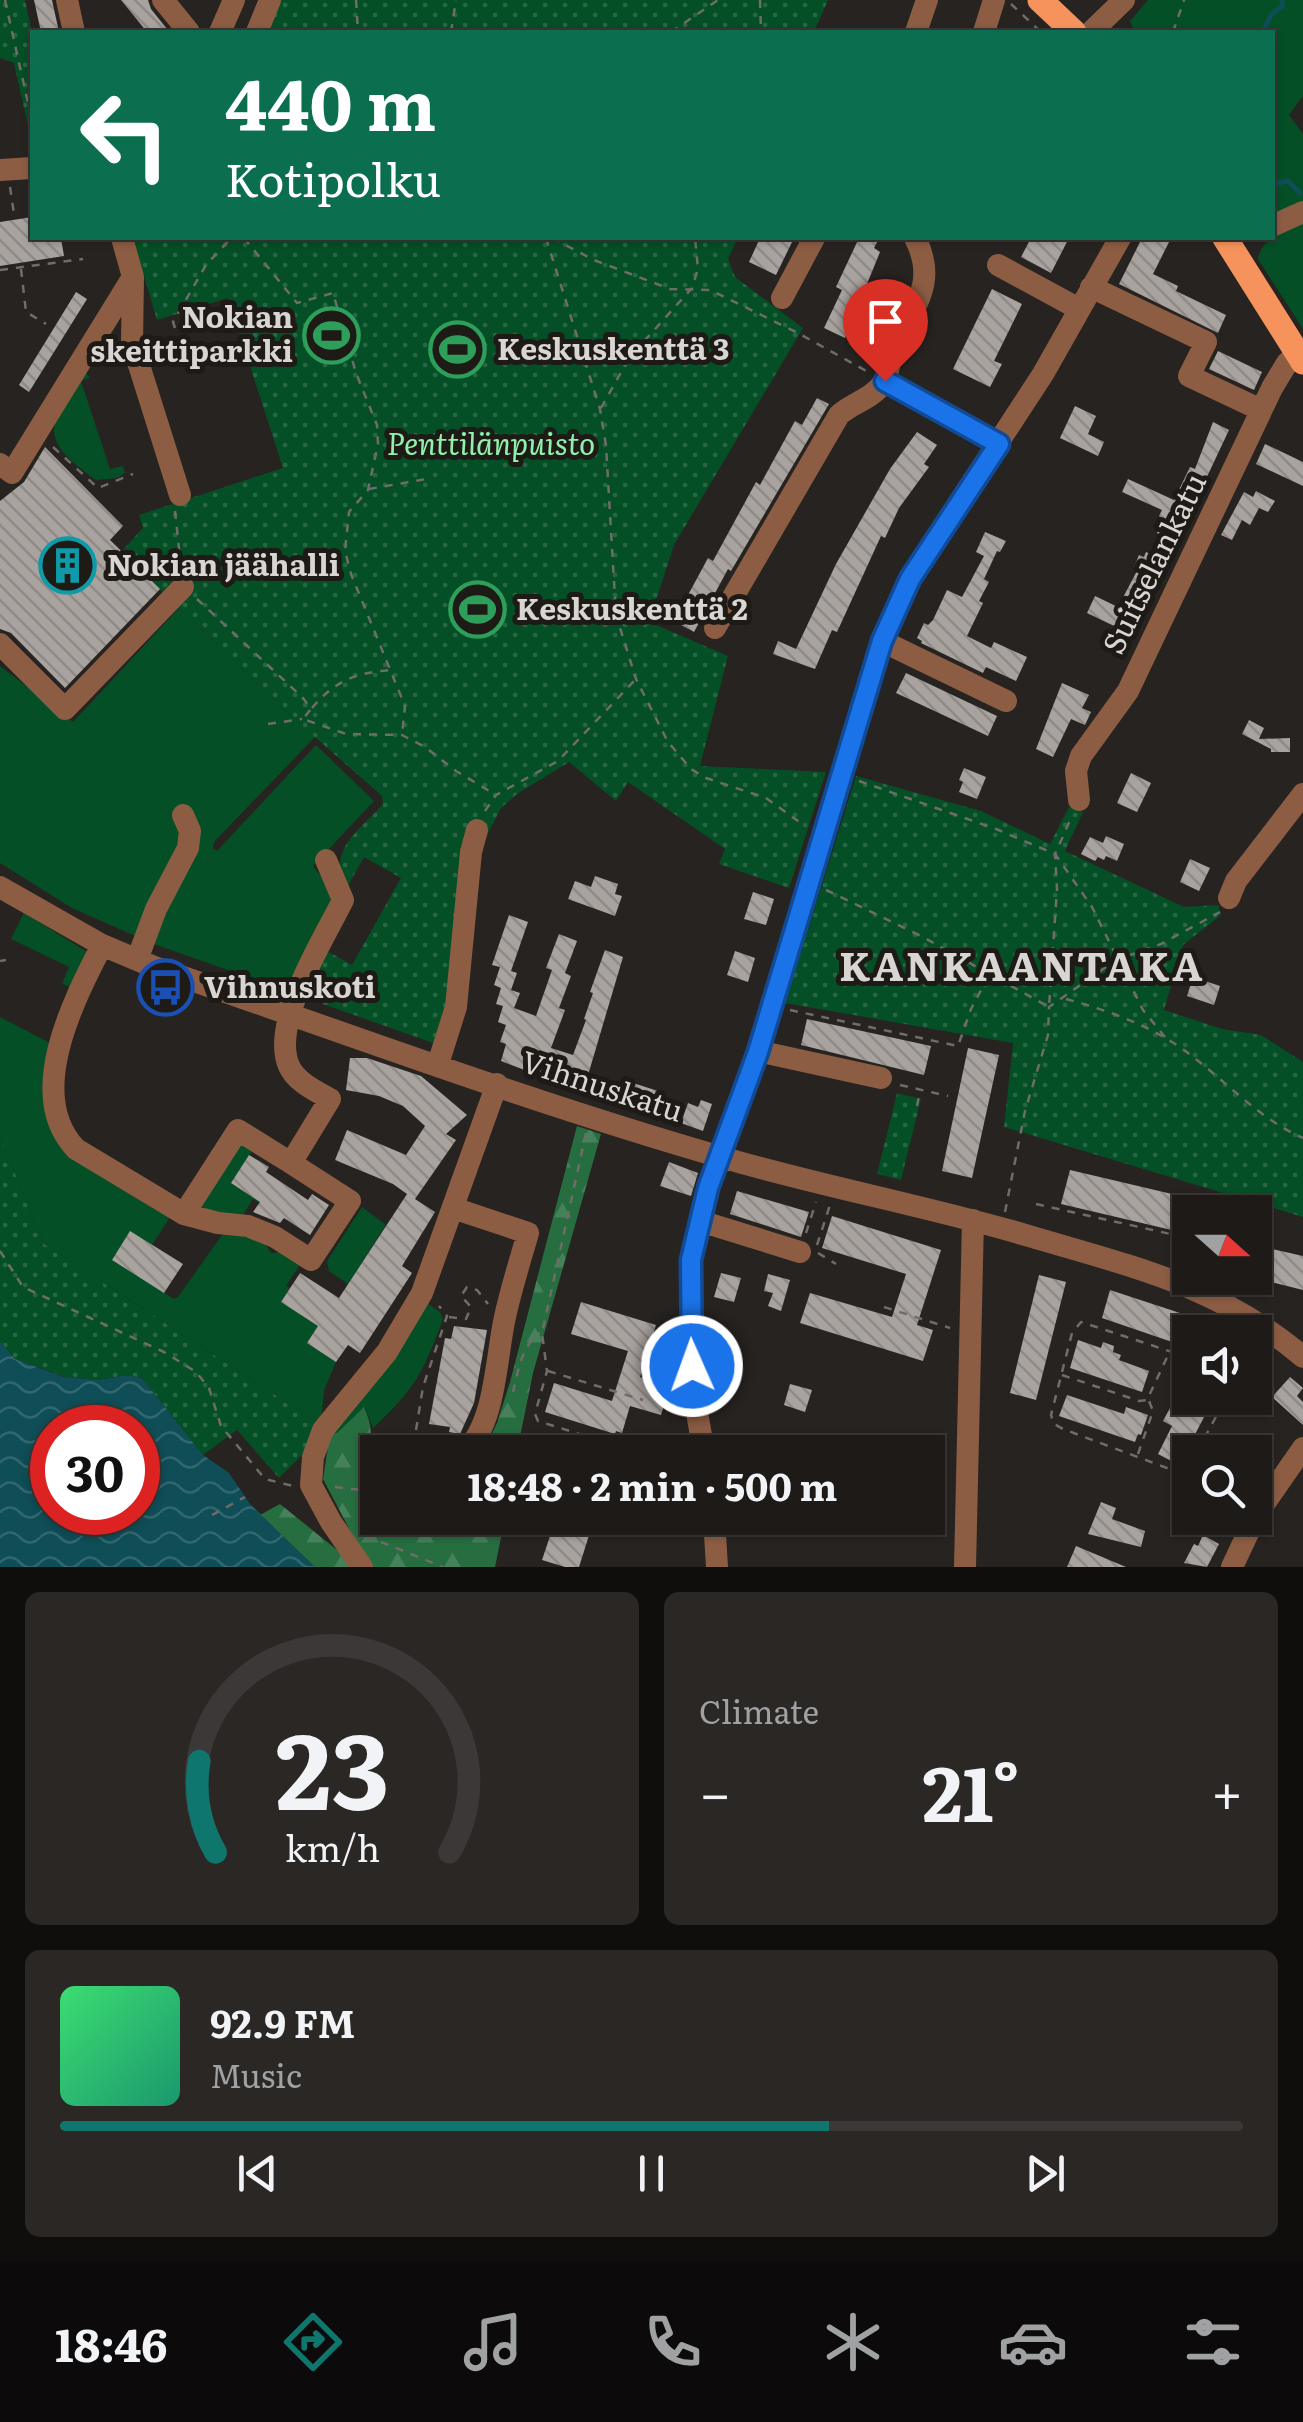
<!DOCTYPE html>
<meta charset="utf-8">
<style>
body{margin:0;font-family:Literata,serif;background:#2a2725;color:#f1f3f6;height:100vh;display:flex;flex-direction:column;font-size:38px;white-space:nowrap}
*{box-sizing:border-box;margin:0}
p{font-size:32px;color:#a0a1a2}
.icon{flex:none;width:55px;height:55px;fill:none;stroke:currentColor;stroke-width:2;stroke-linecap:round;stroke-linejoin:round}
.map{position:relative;height:1567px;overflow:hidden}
.side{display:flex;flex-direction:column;gap:25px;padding:25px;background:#100e0d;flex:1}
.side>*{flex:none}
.top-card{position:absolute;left:30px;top:30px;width:1245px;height:210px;border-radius:0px;box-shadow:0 2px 8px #0004,0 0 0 2px #3b3837;background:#0b6e4f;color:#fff;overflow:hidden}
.needle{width:65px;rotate:111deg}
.controls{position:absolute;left:1172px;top:1195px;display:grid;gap:20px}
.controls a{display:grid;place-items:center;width:100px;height:100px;border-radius:0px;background:#1d1a18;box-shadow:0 2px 8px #0004,0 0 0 2px #3b3837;font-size:50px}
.speed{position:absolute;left:30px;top:1405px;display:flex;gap:20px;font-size:50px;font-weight:700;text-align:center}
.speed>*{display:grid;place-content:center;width:130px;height:130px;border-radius:50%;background:#1d1a18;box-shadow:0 2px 8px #0004,0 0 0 2px #3b3837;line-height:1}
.speed .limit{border:15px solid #d22;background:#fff;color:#111}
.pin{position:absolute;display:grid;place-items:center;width:85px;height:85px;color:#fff;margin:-102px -42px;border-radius:50% 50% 50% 0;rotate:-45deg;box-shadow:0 0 10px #0007}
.pin .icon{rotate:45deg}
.me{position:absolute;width:110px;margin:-55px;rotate:358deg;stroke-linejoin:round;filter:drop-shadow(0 0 8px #0008)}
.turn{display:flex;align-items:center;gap:35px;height:210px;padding:0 30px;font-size:45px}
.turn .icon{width:130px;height:130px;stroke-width:2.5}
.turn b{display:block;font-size:70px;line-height:85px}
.big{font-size:75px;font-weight:700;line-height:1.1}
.side .card{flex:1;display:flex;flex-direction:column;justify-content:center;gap:15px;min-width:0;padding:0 35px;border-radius:15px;background:#2a2725}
.side .dial{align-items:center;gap:0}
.dial svg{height:260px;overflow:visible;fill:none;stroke:#3b3837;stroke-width:7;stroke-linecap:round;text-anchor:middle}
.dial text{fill:#f1f3f6;stroke:none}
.song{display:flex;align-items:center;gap:30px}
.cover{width:120px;height:120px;border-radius:15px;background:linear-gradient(135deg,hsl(140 70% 55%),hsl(160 70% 35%))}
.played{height:10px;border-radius:5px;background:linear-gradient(90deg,#0f766e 65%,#3b3837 65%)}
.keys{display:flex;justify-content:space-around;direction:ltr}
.heat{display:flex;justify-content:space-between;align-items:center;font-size:55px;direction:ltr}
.side .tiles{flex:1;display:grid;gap:25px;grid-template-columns:1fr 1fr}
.card:last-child{grid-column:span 2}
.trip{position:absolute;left:360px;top:1435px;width:585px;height:100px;border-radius:0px;background:#1d1a18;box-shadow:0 2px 8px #0004,0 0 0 2px #3b3837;font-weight:700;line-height:100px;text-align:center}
.dock{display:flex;height:160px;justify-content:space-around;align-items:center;background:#0c0a0a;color:#a0a1a2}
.dock .icon{width:70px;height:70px}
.dock .on{color:#0f766e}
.dock b{font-size:45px;color:#f1f3f6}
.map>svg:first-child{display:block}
</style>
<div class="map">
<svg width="1303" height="1567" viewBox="0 0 1303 1567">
<defs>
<pattern id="forest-firs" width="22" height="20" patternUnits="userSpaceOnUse" patternTransform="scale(2.5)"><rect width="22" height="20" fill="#266d3f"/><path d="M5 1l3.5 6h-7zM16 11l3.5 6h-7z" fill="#45815a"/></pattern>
<pattern id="park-dots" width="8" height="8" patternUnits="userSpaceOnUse" patternTransform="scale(2.5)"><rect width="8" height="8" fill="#044f25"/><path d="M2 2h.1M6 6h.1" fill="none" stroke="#286744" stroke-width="1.8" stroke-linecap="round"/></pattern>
<pattern id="water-waves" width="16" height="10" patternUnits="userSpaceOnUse" patternTransform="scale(2.5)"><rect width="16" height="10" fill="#0f4d57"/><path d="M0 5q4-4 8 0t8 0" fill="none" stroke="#31666e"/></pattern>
<pattern id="building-back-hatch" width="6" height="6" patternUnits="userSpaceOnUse" patternTransform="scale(2.5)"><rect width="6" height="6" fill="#a9a39f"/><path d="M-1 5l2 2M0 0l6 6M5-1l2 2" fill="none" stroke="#8f8a87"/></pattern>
</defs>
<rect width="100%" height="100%" fill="#272320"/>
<path fill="#044f25" d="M1148 0H1303V96L1289 115 1303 134V202L1273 215 1272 32H1134L1130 21Z
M1303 222V329L1258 259C1262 237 1285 231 1303 222Z
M68 351 90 378 81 381 110 469 123 466 125 473 117 478 96 480C34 437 51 425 82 369Z
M179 608 291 716 316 736 214 842 213 848 217 851 316 745 374 801 313 866 323 879 336 907 290 992 151 943 72 908 0 863V666L73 722Z
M24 913 86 951 88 957 73 989 62 983 69 967 11 939Z
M0 1017 52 1044 50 1118 168 1213 169 1219 152 1245 130 1232 112 1260 174 1299 178 1297 224 1232 259 1235 271 1253 289 1251 303 1260 286 1286 290 1288 281 1302 318 1326 308 1343 336 1362 324 1390 321 1425 44 1244 0 1137Z
M241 1143 253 1150 231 1183 250 1196 256 1187 265 1193 259 1203 253 1199 240 1220 193 1211Z
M362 1207 386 1225 348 1284 329 1271 327 1261Z
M427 1303 440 1312 443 1319C423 1373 415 1389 373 1428L365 1408 337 1434 330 1433Z"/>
<path fill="url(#forest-firs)" d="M577 1126 601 1134 533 1373 517 1452H483L497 1423 510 1382Z
M364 1407C376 1435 368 1435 370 1462 372 1481 377 1498 378 1518H505L495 1567H315L260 1515 280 1504 352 1562 363 1555 323 1479 330 1433H337Z"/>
<path fill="url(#park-dots)" d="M0 0H25L32 33V144L14 63 0 58Z
M281 0H828L814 32H269Z
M133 238H738L728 259 735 277 803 328 674 545 649 622 728 656 700 766 826 772 789 888 719 864 725 849 628 782 616 801 569 762 517 794 501 808 483 843 450 1049 306 998 327 951 352 965 401 878 364 857 346 889C327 849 358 832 383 804L382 796 291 716 121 552 143 528 139 515 283 468 228 298 157 320Z
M856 776 981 811 1050 844 1069 807 1083 812 1065 851 1184 907 1218 905 1221 915 1183 945 1164 1010 1222 1029 1261 1035 1303 1062V1217L1004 1127 1013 1043 785 1003Z
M897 1093 921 1099 901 1180 877 1174Z
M0 1137 44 1244 321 1425 307 1450 279 1478 237 1430 203 1455 142 1378 126 1375 101 1380 65 1377 15 1359 0 1341Z"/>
<path fill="url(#water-waves)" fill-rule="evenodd" d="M0 1341 15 1359 64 1377 101 1380 126 1375 142 1378 203 1455 229 1473 250 1504 315 1567H0ZM52 1428H138V1512H52Z"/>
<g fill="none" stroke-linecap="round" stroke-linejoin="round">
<path stroke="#0f4d57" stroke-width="5" d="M1263 32 1271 15 1282 6V0
M1272 93V112
M1272 184 1288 181 1300 193"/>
</g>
<path fill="url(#building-back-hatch)" d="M34 0H52L59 32H41Z
M121 0H148L151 9 167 29 163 32H147Z
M32 217V238H61L64 256 0 266V222Z
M760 238H794L776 275 749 262Z
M859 238H879L874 248 880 252 845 338 824 328 842 290 836 287Z
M1031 238H1069L1051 273 1021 257Z
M1142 238H1171L1153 274 1178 286 1176 291 1226 315 1218 333 1119 284Z
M992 289 1022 304 994 361 1002 364 990 387 953 369Z
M76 292 87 299 29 392 19 385Z
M1218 351 1262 372 1254 390 1209 369Z
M817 398 829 404 731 571 728 569 694 632 674 621 708 558 713 561 756 482 760 485 795 421 802 425Z
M1075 406 1096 416 1088 434 1104 442 1098 456 1060 438Z
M1213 422 1229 430 1197 498 1191 495 1179 521 1185 523 1176 542 1157 533 1163 519 1159 516 1162 510 1122 492 1128 479 1174 500 1190 467 1195 469Z
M917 432 937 445 924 464 929 467 899 508 885 538 881 536 837 632 832 630 815 669 773 654 778 641 796 649 836 564 890 469Z
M1265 444 1303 462V486L1256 464Z
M45 447 123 526 110 540 160 589 65 688 11 633 0 629V501L24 482Z
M1256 491 1275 501 1268 512 1259 508 1250 525 1242 520 1232 540 1221 535 1244 492 1253 497Z
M985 532 1006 541 1000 552 997 551 984 579 989 582 979 601 983 603 967 636 991 648 994 642 1027 657 1016 681 986 667 983 673 921 643 922 641 917 638 924 623 928 625 933 620 947 590 962 597 984 556 976 552Z
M1146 552 1166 562 1133 635 1087 613 1095 596 1118 607 1138 569 1134 567 1139 555 1144 557Z
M906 673 997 716 988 736 896 693Z
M1062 683 1089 695 1082 708 1091 712 1085 725 1071 719 1053 757 1036 749Z
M1249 720 1264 728 1259 739 1290 738V752H1271V749L1242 734Z
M964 768 986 777 977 799 959 792 963 782 959 780Z
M1131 773 1151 783 1137 812 1117 803Z
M1106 836 1124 844 1117 861 1106 856 1104 860 1098 857 1095 861 1081 854 1090 837 1103 843Z
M1190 859 1210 868 1199 891 1180 882Z
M595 876 618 884 615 894 622 896 615 916 568 899 575 881 591 887Z
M753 892 774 899 766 925 744 919Z
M509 915 528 922 511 971 517 973 511 990 520 993 514 1008 536 1016 552 970 546 968 559 934 577 941 565 973 571 976 559 1008 565 1010 551 1048 573 1055 586 1020 584 1019 593 993 590 992 605 950 623 957 583 1092 501 1061 506 1044 500 1042 506 1025 498 1022 503 1006 496 1004 501 988 494 985 500 967 492 965Z
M735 951 755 958 748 982 727 975Z
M1193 977 1220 986 1214 1005 1187 996Z
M807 1019 931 1046 924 1075 801 1045Z
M968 1048 999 1055 972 1178 942 1171Z
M350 1058H367L421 1076 467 1115 446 1134 456 1140 415 1199 435 1212 402 1266 412 1273 360 1353 348 1345 336 1362 307 1343 318 1326 281 1302 300 1273 339 1298 407 1194 393 1184 335 1160 347 1130 406 1155 425 1126 403 1106 379 1096 346 1090Z
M633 1083 658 1091 651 1112 627 1103Z
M701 1100 712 1104 703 1131 681 1123 688 1103 698 1107Z
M249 1155 269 1167 266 1172 308 1200 312 1194 329 1205 310 1235 284 1218 280 1223 253 1212 260 1202 231 1183Z
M669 1162 698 1173 691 1196 660 1186Z
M1070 1170 1189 1198 1180 1232 1061 1204Z
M737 1191 809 1212 801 1237 730 1214Z
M832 1216 941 1250 917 1325 933 1330 923 1361 800 1323 810 1293 892 1317 906 1274 822 1248Z
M130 1231 183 1264 164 1293 112 1260Z
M1255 1245 1303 1256V1290L1255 1278Z
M721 1273 741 1278 734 1302 714 1297Z
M768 1274 790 1280 781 1311 768 1306 773 1293 764 1291Z
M1039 1275 1066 1282 1036 1400 1010 1393Z
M1110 1290 1180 1313 1178 1320 1185 1322 1178 1344 1102 1318Z
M581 1302 656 1325 640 1377 670 1386 661 1415 630 1406 622 1433 616 1431 615 1434 545 1412 554 1383 612 1401 628 1351 571 1334Z
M454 1326 487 1330 474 1403 460 1434 449 1432 450 1427 429 1424 445 1338 451 1339Z
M1078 1340 1101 1348 1103 1342 1114 1346 1113 1352 1121 1355 1119 1360 1149 1371 1142 1392 1070 1368Z
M1290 1377 1303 1388 1297 1396 1303 1402V1425L1272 1397Z
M1190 1380V1398H1214L1179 1465 1158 1454 1172 1426 1163 1421 1170 1408 1174 1410Z
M790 1384 812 1390 805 1412 784 1405Z
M1067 1395 1124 1414 1126 1407 1148 1415 1141 1435 1138 1434 1135 1442 1059 1416Z
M1101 1502 1116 1508 1112 1519 1145 1531 1141 1547 1088 1534Z
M556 1518H572L571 1522 591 1529 579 1567H565L542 1560Z
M1203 1535 1219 1544 1207 1567 1184 1563 1194 1544 1198 1546Z
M1076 1546 1126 1567H1067Z"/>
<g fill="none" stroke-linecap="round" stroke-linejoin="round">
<path stroke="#706c69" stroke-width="2.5" stroke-dasharray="8 8" stroke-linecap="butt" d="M5 0 32 121
M356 0 358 32
M760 0 761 32
M1011 4 1041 32
M451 32 456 0
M671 32 718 0
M1173 32 1184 0
M10 187 14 214
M244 238 297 303 333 293 356 373 377 425 378 444 368 490 349 512 345 551 351 574 405 706 402 735
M546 238 600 409 606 446 616 615 636 679 668 742 691 769 706 778 766 798 805 826
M552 238 594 260 670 289 710 290 796 332 870 373
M21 269 26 312 46 324
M0 270 83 259
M175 328 173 322 206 265 231 238
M601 408 629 358 692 288 698 269 695 238
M53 447 98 488 133 474
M369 489 432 478
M175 511 181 567
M197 599 303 698 311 709 303 719 346 734 402 735 425 747 456 771 496 795
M312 708C336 680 355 673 391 670
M268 724 302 719
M859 781 996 829 1055 854 1092 907 1143 1010 1165 1037
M485 811 496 795 558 761 635 680
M826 890 921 936 1049 1007 1057 889 1055 854 1072 816
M0 961 6 960
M1066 999C1099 1008 1132 1019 1162 1036 1212 1064 1250 1115 1303 1138
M790 1010 958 1046 971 1009 988 977
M900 1085 948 1096
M917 1106 920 1091
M586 1133 542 1333 547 1371 535 1414 538 1421 627 1449
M1036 1204 1184 1237
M1005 1212 1025 1111 1048 1035 1049 1007 1116 960 1161 944 1220 912
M806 1233 816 1202
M817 1245 830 1205
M0 1251 23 1287 164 1352 196 1372 209 1388 221 1426 265 1479 293 1486
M818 1253 836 1264
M884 1307 950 1328
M449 1317 466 1319 471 1307 461 1296 467 1287 477 1290 488 1304
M1190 1352 1169 1351 1081 1322 1072 1333 1051 1415 1054 1424 1063 1429 1175 1471 1186 1469 1190 1464
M548 1371 643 1400
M1062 1375 1139 1401 1147 1400 1169 1353
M513 1392C518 1372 522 1344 540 1333
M416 1430 423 1387 447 1316 439 1306
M1197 1452 1226 1398
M1138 1454 1153 1411 1149 1401
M335 1487 378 1492
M212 1515 245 1497
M366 1536 443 1567"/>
<path stroke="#8c5d43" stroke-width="22" d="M67 0 74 32
M163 0 189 32
M220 32 234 0
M257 32 270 0
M916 32 927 0
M984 32 994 0
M1091 32 1124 0
M0 170 32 168
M1272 226 1303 212
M122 238 133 277 132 343 180 495
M998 265 1079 309
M1091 287 1206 342 1189 376 1261 410
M782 298 814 238
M885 381 999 444
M0 464 12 473 131 280
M715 628 839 415C852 403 872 399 883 383 890 373 889 357 895 346 914 305 938 283 915 238
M882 641 1006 701
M0 644 65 709 183 587
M1079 800 1076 771 1081 756 1128 691 1272 388 1287 363 1297 354
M0 887 102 945 154 967C342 1032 530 1102 721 1157 823 1187 928 1206 1029 1236 1130 1266 1221 1286 1303 1357
M1229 898 1236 881 1303 794
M102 945C74 1000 24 1095 76 1149L184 1214 218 1223 248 1226 275 1237 311 1260 350 1201 291 1163 330 1099C316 1091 296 1082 289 1066 270 1023 324 939 343 900L326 860
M137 960 156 909 188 848 190 831 183 815
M757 1051 881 1078
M438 1064 456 1007 471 852 477 830
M453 1208 528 1233C520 1261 511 1289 505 1317 496 1356 496 1425 464 1452
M184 1214 238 1130 291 1163
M700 1221 800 1252
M420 1449 422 1452
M704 1452 694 1396 691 1260 709 1188 757 1051 882 641 909 579 1043 374 1120 238
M1255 1517 1303 1448
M714 1518 717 1567
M362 1567 331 1522 311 1485 313 1457 323 1430 387 1352 422 1293 497 1084
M965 1567 973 1220
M1232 1567 1255 1518"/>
<path stroke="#f6935c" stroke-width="25" d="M1040 0 1074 32
M1225 238 1303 362"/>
</g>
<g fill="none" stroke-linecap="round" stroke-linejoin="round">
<defs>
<path id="route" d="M692 1366 691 1260 708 1188 758 1052 882 641 910 579 999 444 885 381"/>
</defs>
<use href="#route" stroke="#114b97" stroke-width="25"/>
<use href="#route" stroke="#1a73e8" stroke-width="18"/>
</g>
<defs>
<symbol id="stadium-ring" viewBox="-11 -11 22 22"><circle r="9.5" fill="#1e1a16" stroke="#2e9e5b" stroke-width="1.5"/><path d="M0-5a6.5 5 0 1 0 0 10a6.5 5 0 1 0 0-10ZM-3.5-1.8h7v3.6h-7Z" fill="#2e9e5b"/></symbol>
<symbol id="building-ring" viewBox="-11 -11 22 22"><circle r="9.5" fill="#1e1a16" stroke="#0f9aa8" stroke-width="1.5"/><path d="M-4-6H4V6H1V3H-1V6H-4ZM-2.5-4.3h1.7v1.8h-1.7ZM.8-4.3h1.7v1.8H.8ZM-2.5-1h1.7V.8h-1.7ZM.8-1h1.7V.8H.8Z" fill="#0f9aa8"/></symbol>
<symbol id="bus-ring" viewBox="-11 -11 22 22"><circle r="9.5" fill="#1e1a16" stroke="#1a4fb4" stroke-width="1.5"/><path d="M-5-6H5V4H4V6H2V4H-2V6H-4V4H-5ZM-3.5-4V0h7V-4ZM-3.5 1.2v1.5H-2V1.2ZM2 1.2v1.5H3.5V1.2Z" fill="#1a4fb4"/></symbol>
</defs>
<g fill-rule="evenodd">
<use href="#stadium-ring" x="300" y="304" width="63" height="63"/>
<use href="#stadium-ring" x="426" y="318" width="63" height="63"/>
<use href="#building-ring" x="36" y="534" width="63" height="63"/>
<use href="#stadium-ring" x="446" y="578" width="63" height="63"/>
<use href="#bus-ring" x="134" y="956" width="63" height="63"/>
</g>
<g text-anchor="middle" stroke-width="10" stroke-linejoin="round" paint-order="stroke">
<g font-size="30" font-weight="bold" fill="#d8d5d2" stroke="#1e1a16" text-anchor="start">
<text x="293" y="328" text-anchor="end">Nokian<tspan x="293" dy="34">skeittiparkki</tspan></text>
<text x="497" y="360">Keskuskenttä 3</text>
<text x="107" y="576">Nokian jäähalli</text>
<text x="516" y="620">Keskuskenttä 2</text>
<text x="204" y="998">Vihnuskoti</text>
</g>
<g font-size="30" font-style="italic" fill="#91f1ac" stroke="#1e1a16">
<text x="491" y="455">Penttilänpuisto</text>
</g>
<g font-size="30" fill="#d8d5d2" stroke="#1e1a16">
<text transform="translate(1155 564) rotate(-64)" y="10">Suitselankatu</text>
<text transform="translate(602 1087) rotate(18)" y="10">Vihnuskatu</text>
</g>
<g font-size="40" font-weight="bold" letter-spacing="2.5" fill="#d8d5d2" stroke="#1e1a16">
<text x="1022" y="981">KANKAANTAKA</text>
</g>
</g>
</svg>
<div class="controls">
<a><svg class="needle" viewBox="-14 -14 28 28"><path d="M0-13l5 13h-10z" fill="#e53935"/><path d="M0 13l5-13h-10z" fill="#a0a1a2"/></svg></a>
<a><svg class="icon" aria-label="sound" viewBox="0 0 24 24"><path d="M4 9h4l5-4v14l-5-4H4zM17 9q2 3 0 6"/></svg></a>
<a><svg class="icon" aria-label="search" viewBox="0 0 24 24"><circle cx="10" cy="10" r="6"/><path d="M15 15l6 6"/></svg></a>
</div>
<div class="speed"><div class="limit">30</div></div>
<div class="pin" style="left:885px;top:381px;background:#d93025"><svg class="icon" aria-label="arrive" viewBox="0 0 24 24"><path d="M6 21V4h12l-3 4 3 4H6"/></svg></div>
<svg class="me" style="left:692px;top:1366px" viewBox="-20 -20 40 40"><circle r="17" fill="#1a73e8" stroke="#fff" stroke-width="3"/><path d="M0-11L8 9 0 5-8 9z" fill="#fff"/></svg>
<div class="trip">18:48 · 2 min · 500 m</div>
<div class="top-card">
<div class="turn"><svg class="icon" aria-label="left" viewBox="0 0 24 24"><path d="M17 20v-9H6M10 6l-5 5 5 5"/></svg><div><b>440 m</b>Kotipolku</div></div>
</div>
</div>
<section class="side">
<div class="tiles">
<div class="card dial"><svg viewBox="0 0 100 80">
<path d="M14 69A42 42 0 1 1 86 69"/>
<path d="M14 69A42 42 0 0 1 9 41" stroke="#0f766e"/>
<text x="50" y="56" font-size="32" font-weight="700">23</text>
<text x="50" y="72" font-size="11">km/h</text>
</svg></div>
<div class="card"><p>Climate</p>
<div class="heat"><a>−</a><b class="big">21°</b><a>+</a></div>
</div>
<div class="card">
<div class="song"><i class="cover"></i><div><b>92.9 FM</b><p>Music</p></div></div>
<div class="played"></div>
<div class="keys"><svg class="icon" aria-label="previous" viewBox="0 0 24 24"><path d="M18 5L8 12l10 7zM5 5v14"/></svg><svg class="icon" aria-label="pause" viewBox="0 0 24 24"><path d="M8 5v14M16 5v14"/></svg><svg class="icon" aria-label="next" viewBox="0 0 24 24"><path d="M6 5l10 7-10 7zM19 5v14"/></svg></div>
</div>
</div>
</section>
<nav class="dock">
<b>18:46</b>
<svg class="icon on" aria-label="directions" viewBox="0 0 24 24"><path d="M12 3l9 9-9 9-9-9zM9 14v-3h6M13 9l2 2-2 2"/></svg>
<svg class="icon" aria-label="music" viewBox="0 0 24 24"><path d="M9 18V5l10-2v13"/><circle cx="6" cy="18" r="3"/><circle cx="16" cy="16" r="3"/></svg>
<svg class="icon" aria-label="phone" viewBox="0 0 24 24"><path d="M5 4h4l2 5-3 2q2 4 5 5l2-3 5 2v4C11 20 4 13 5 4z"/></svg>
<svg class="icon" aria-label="climate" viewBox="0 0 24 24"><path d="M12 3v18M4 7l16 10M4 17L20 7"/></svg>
<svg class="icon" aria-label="car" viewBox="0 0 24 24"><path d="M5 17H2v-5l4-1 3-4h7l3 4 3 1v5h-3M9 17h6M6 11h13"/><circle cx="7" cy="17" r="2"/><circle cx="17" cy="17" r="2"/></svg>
<svg class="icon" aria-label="filters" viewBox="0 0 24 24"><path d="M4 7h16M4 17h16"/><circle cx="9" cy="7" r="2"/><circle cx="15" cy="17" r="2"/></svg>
</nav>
